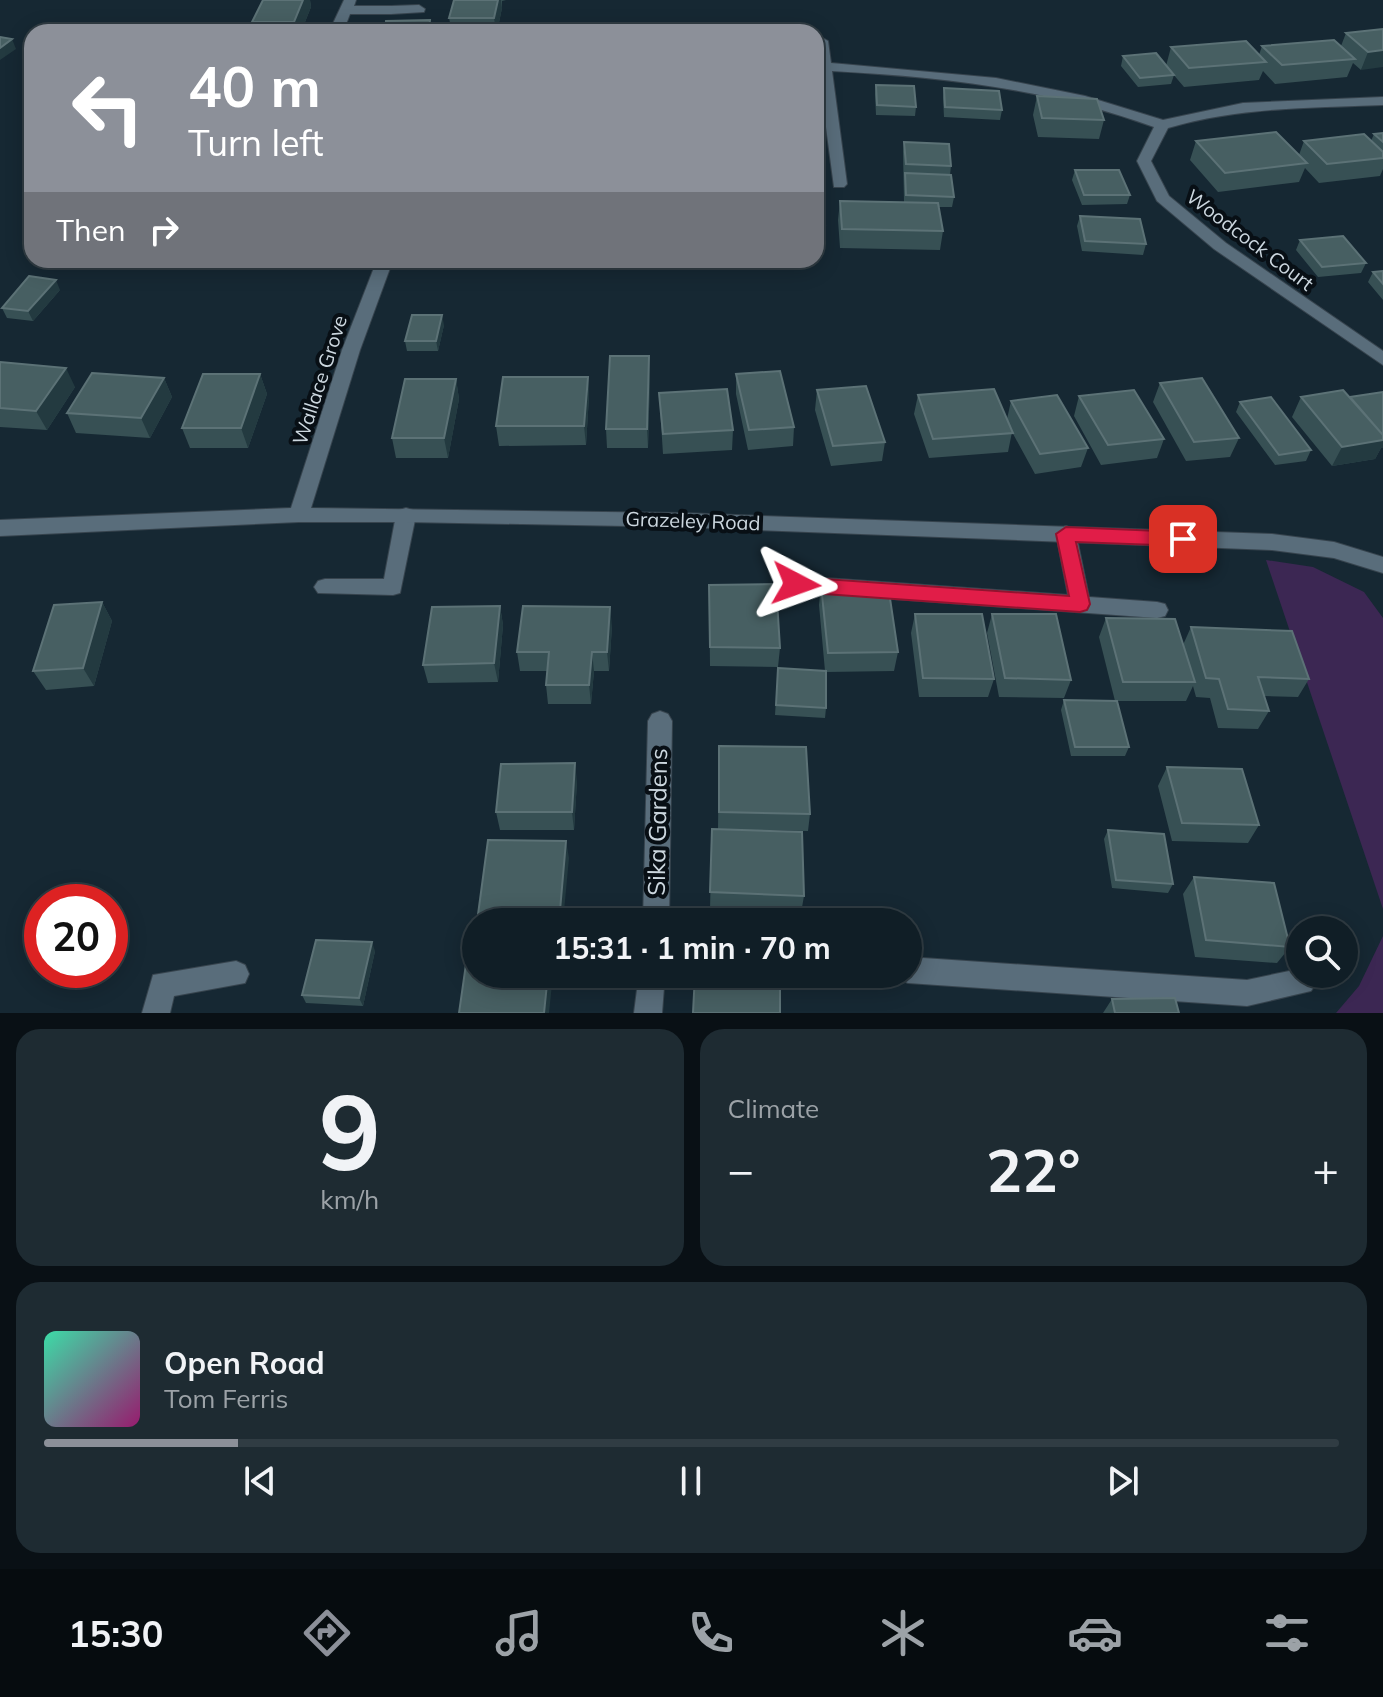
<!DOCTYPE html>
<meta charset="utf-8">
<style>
body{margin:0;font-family:Mulish,sans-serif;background:#1e2b32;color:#f1f3f6;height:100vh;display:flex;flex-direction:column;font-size:30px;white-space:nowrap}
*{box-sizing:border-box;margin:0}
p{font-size:26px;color:#9ca2a7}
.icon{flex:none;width:44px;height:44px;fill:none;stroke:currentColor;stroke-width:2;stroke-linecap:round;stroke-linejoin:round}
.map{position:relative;height:1013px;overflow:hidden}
.side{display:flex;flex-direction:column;gap:16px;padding:16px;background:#091015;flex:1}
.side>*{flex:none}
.hud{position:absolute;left:24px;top:24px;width:800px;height:244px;border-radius:24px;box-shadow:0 4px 20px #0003,0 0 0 2px #303c43;background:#8c9099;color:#fff;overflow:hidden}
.tools{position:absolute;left:1286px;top:916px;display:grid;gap:16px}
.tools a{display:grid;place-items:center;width:72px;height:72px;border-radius:50%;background:#101e26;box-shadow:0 4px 20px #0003,0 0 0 2px #303c43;font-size:40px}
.speed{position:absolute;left:24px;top:884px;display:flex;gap:16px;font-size:40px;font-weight:700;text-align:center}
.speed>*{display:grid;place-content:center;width:104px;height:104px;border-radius:50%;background:#101e26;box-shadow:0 4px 20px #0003,0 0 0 2px #303c43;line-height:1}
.speed .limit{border:12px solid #d22;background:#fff;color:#111}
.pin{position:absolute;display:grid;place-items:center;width:68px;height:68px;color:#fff;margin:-34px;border-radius:16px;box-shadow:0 4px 12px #0006}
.me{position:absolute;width:88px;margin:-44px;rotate:94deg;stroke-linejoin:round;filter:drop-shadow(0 0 6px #0008)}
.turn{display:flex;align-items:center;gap:28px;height:168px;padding:0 32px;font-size:36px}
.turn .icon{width:104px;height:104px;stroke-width:2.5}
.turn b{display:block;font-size:56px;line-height:68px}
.then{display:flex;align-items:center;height:76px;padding:0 32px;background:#0003;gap:16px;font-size:30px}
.big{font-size:60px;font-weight:700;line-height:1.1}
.side .card{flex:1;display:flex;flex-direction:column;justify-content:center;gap:12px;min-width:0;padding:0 28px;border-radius:24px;background:#1e2b32}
.side .dial{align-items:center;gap:0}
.dial b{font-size:104px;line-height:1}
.song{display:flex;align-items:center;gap:24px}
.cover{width:96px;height:96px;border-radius:12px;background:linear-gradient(135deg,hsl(160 70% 55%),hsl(320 70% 35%))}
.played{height:8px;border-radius:4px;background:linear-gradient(90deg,#8c9099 15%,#303c43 15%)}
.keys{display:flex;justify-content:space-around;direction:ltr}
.heat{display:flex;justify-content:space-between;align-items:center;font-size:44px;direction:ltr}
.side .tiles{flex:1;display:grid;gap:16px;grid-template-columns:1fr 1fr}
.card:last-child{grid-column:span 2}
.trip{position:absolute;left:462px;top:908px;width:460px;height:80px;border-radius:40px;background:#101e26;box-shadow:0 4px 20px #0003,0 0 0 2px #303c43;font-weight:700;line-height:80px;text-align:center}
.dock{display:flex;height:128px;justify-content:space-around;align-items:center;background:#060c0f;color:#9ca2a7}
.dock .icon{width:56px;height:56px}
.dock .current{color:#8c9099}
.dock b{font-size:36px;color:#f1f3f6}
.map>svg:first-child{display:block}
</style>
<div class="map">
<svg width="1383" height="1013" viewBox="0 0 1383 1013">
<rect width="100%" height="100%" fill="#162833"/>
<path fill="#3c2753" d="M1266 560 1313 567 1364 592 1383 618V909Z
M1383 936V1013H1336L1359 986Z"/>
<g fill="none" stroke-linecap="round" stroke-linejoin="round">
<defs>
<path id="service" d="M419 5 425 9 424 12 391 14 385 10 391 6Z
M406 508 413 510 416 515 400 593 393 595 318 593 314 587 318 581 325 579H384L396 515 399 510Z
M1066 526 1073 529 1076 534 1089 597 1157 602 1165 604 1168 610 1165 616 1157 618 796 592 789 590 785 584 789 578 796 576 1068 595 1056 534 1059 529Z
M908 957 1247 980 1294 970 1300 965V974H1323L1311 991 1247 1006 908 983 899 979 896 974H908Z
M236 961 245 965 249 974 245 983 174 996 170 1013H142L153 975Z"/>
<path id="minor" d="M344 0H356L354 6H391L397 10 391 14H350L343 32H329Z
M821 37 828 41 831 63 996 78 1085 96 1163 120 1243 103 1383 97V105C1310 108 1238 107 1168 128L1151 161 1169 196 1226 243 1383 351V365L1214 249 1157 201 1137 161 1154 127C1049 89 943 77 832 71L847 184 844 187H834L816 52V39Z
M377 260H393L360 350 311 508 681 513 1272 534 1334 542 1383 557V573L1334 558 1272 550 681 527 406 522H299L0 536V520L291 508 342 350Z
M660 711 668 714 672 721 669 922H643L648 721 652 714Z
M639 974H665L662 1013H634Z"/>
</defs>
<use href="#service" stroke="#37444e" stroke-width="2"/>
<use href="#minor" stroke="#37444e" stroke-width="2"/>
<use href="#service" fill="#596d7b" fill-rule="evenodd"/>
<use href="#minor" fill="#596d7b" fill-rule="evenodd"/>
</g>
<path fill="#375054" d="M263 0H310L311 7 301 32H255L252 22Z
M454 0H506L502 1V8L497 32H452L449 18Z
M1383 29 1361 70 1353 63 1347 77 1275 84 1263 71 1259 80 1184 87 1166 66 1171 47 1259 55 1262 46H1341L1346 33Z
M1123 56 1174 75 1171 84 1138 87 1121 66Z
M876 85 916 107 915 116 876 115 875 94Z
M944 88 1002 110 1000 120 944 117 943 98Z
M1037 96 1104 120 1099 139 1038 137 1033 115Z
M1383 133V169L1380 176 1319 183 1305 168 1299 182 1218 192 1190 160 1196 141 1299 155 1304 141H1371L1374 134Z
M904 142 951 166 950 175 954 197 952 207H939L943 231 940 250 840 248 838 220 840 201 904 202 903 152Z
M1075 170 1130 195 1127 204 1082 205 1072 180Z
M816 197 825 225 823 245H816Z
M1080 216 1146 244 1143 255 1082 251 1077 226Z
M1300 240 1366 263 1361 273 1318 277 1296 250Z
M1383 271V300L1368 282 1373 272Z
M60 290 33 321 7 318 2 308Z
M444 325 438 351H407L405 341Z
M0 362 75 387 47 430 0 427Z
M260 374 267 394 248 448H190L182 428Z
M736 374 794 427 793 446 748 450 736 394Z
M650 376 648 448H607L606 429Z
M588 377 589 396 586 445 499 446 496 426Z
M164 378 172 397 150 438 76 433 67 413Z
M456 379 459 399 448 458H396L392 438Z
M1160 383 1239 438 1230 457 1186 461 1153 402Z
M817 390 885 442 882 461 831 466 815 410Z
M1383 392V448H1381L1375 459 1332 466 1292 417 1301 397H1350Z
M659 393 733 430 732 450 663 454Z
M918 395 1007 419 1011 401 1088 448 1081 467 1035 474 1012 432 1008 452 929 458 914 414Z
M1079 396 1164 439 1157 458 1101 465 1074 416Z
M1240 402 1311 450 1306 461 1275 465 1236 412Z
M709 585 780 648 778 667 710 666Z
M821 585 898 652 894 671 826 672V708L825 718 775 715 778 668 825 671 819 605Z
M102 602 112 621 94 686 46 690 33 671Z
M500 606 503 625 498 682 428 683 423 665Z
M915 614 994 679 988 697H919L911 633Z
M992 614 1071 680 1064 698 999 697 987 633Z
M1106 618 1183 645 1191 627 1309 679 1298 697 1264 696 1269 711 1258 729 1218 728 1210 698 1196 697 1193 686 1186 701H1117L1129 747 1125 756H1071L1061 710 1064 700 1115 701 1099 637Z
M612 626 609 671H594L591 704H548L546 685 547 671H520L517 652Z
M719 746 810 814 808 831 756 830 804 896 801 913 710 909 712 829H718Z
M1167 767 1259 825 1248 843 1172 841 1158 786Z
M577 781 574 830H500L496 812Z
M1108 830 1173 884 1168 893 1112 888 1104 839Z
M1194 877 1290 947 1277 963 1195 957 1183 894Z
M375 951 363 1006 306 1003 302 995Z
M1112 999 1179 1013H1103Z"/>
<path fill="#233a40" d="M303 0H310L311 7 301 32H296L294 22Z
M498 0H501L502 8 497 32H496L494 18Z
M12 39 16 49 0 60V48Z
M1383 50V67L1361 70 1368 52Z
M56 280 60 290 33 321 28 311Z
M442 315 444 325 438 351 436 341Z
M649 356 650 376 648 448 647 429Z
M66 368 75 387 47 430 36 411Z
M260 374 267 394 248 448 241 428Z
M588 377 589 396 586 445 584 426Z
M164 378 172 397 150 438 141 418Z
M456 379 459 399 448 458 444 438Z
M1383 439V448H1381L1375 459 1332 466 1342 447Z
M102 602 112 621 94 686 83 668Z
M500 606 503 625 498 682 494 663Z
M610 607 612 626 609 671 607 652Z
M592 652 594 671 591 704 589 685Z
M575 763 577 781 574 830 572 812Z
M566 841 569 858 563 922H559Z
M372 942 375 951 363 1006 359 998Z
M548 974H553L549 1013H544Z"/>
<path fill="#475f62" stroke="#5c7276" stroke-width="2" d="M263 0H303L294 22H252Z
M454 0H498L494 18H449Z
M430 20 429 31 385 32 386 21Z
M1383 29V50L1368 52 1346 33Z
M0 37 12 39 0 48Z
M1334 40 1355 59 1282 65 1262 46Z
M1246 41 1266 62 1189 68 1171 47Z
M1156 53 1174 75 1140 78 1123 56Z
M876 85 914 86 916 107 877 105Z
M944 88 999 91 1002 110 945 107Z
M1037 96 1097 99 1104 120 1042 118Z
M1276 132 1307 163 1225 173 1196 141Z
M1383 133V142L1374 134Z
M1364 134 1383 152V158L1327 164 1304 141Z
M904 142 949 144 951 166 906 164Z
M1075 170H1119L1130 195H1084Z
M905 173 951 175 954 197 906 195Z
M816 197H822L825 225H816Z
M840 201 938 203 943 231 842 229Z
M1080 216 1140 219 1146 244 1085 241Z
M1343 236 1366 263 1322 267 1300 240Z
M1383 271V284L1373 272Z
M29 276 56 280 28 311 2 308Z
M412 315H442L436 341H405Z
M610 356H649L647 429H606Z
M0 362 66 368 36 411 0 408Z
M780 371 794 427 749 430 736 374Z
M92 373 164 378 141 418 67 413Z
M203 374H260L241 428H182Z
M503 377H588L584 426H496Z
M1202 378 1239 438 1194 442 1160 383Z
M405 379H456L444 438H392Z
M866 386 885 442 833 446 817 390Z
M727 389 733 430 663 434 659 393Z
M994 389 1013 433 933 439 918 395Z
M1134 390 1164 439 1108 445 1079 396Z
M1343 390 1383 435V440L1342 447 1301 397Z
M1383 392V435L1350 397Z
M1057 395 1088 448 1040 454 1011 401Z
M1271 397 1311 450 1279 455 1240 402Z
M776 584 780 648 710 647 709 585Z
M821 585H888L898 652 828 653Z
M102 602 83 668 33 671 54 605Z
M500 606 494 663 423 665 432 607Z
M523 606 610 607 607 652H592L589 685H546L549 652H517Z
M915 614H982L994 679 923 678Z
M992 614H1056L1071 680 1005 678Z
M1106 618 1175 619 1195 682H1123Z
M1191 627 1292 631 1309 679 1258 677 1269 711 1228 709 1219 679 1206 678Z
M778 668 826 671V708L776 705Z
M1064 700 1117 701 1129 747H1075Z
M719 746 806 747 810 814 719 812Z
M575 763 572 812H496L501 764Z
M1167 767 1242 769 1259 825 1182 823Z
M712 829 802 832 804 896 710 892Z
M1108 830 1164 834 1173 884 1116 880Z
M488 840 566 841 559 922H477Z
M1194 877 1274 883 1290 947 1206 940Z
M316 940 372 942 359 998 302 995Z
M468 950H476V974H548L544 1013H459Z
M695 974H780V1013H693Z
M1175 998 1179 1013H1115L1112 999Z"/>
<path fill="#e11d48" stroke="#92132f" stroke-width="2" d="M1066 527 1183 532 1193 539 1183 546 1076 542 1090 604 1087 610 1080 612 796 592 789 590 787 584 789 579 796 577 1069 596 1056 534Z"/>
<g text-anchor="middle" stroke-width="8" stroke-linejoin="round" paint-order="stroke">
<g font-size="20" fill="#ccd7df" stroke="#080f15">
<text transform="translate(1250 240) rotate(37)" y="7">Woodcock Court</text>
<text transform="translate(320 380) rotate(-72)" y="7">Wallace Grove</text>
<text transform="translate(693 521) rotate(2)" y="7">Grazeley Road</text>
</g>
<g font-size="24" fill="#ccd7df" stroke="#080f15">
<text transform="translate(658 822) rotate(-89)" y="8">Sika Gardens</text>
</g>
</g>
</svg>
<div class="tools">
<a><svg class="icon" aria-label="search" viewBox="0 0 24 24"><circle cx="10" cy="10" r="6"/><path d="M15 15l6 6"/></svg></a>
</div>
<div class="speed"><div class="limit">20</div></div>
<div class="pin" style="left:1183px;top:539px;background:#d93025"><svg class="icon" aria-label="arrive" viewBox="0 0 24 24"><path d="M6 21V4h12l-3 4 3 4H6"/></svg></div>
<svg class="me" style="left:796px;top:584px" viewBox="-20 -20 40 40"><path d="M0-17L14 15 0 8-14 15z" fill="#e11d48" stroke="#fff" stroke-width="4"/></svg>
<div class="trip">15:31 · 1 min · 70 m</div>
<div class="hud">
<div class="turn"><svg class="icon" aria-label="left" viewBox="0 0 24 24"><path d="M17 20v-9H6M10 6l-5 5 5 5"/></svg><div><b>40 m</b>Turn left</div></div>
<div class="then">Then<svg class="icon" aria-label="right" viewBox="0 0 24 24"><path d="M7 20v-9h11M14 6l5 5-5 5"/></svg></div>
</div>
</div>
<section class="side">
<div class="tiles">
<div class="card dial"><b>9</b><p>km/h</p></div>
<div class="card"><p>Climate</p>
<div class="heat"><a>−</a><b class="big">22°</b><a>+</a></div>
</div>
<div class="card">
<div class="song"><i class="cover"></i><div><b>Open Road</b><p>Tom Ferris</p></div></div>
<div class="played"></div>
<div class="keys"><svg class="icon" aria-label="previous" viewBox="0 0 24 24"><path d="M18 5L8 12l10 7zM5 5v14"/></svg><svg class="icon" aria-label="pause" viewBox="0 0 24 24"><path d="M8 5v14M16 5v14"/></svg><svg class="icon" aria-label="next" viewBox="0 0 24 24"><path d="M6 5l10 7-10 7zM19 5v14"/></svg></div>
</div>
</div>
</section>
<nav class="dock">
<b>15:30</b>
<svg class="icon current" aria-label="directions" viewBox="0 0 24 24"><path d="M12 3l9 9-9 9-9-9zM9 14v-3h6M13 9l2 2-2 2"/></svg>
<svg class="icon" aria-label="music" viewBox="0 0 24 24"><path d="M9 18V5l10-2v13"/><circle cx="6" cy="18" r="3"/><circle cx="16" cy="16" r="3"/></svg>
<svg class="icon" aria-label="phone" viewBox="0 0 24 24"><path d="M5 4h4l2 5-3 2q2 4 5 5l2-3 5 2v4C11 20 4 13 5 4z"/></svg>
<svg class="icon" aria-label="climate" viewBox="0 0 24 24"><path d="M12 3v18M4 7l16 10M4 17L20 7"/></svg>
<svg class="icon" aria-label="car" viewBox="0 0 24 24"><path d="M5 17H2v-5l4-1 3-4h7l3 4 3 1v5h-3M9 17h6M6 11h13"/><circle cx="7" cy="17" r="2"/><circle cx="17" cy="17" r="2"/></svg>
<svg class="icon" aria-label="filters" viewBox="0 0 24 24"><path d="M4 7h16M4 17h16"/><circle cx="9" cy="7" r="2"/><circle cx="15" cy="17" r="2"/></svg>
</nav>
